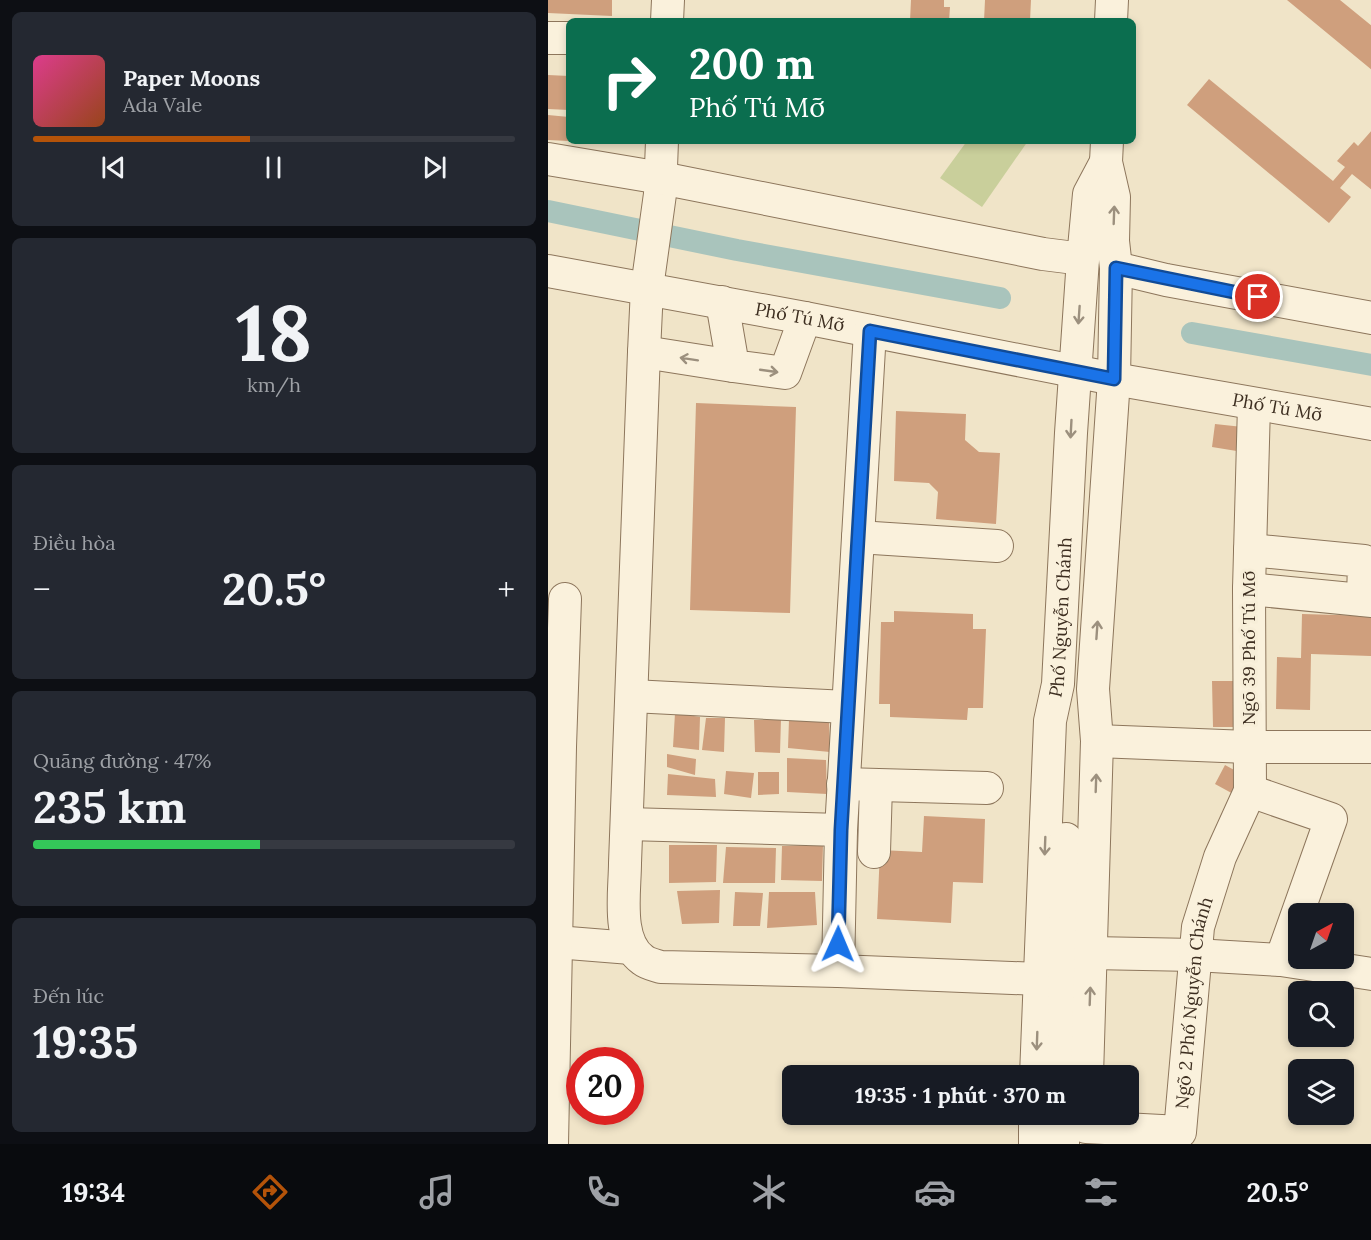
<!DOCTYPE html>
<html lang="vi">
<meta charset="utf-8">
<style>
body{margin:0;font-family:Lora,serif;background:#242831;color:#f1f3f6;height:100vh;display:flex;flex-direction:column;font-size:22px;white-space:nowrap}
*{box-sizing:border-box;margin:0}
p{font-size:20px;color:#9ea1a6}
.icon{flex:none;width:33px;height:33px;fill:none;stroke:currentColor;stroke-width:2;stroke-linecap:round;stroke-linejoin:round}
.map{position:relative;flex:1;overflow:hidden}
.panel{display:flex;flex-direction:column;gap:12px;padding:12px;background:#0d0f14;width:548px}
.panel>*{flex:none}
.top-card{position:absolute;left:18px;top:18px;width:570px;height:126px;border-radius:9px;box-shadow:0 3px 9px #0003;background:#0b6e4f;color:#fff;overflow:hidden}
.needle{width:39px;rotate:40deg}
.tools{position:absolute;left:740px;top:903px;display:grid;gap:12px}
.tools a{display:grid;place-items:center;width:66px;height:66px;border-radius:9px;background:#171b24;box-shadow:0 3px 9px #0003;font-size:30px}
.speed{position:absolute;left:18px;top:1047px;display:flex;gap:12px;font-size:30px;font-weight:700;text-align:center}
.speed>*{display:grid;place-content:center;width:78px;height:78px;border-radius:50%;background:#171b24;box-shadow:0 3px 9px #0003;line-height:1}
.speed .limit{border:9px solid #d22;background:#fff;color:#111}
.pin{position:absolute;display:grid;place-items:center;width:51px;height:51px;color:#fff;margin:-26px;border:3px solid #fff;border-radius:50%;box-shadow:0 2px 6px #0007}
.me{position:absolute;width:66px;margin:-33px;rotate:1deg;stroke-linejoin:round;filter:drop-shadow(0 0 4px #0008)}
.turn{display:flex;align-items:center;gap:21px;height:126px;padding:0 24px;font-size:27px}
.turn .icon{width:78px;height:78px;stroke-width:2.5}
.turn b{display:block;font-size:42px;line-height:51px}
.big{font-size:45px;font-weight:700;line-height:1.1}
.panel .tile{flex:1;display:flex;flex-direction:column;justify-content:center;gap:9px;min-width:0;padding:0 21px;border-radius:9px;background:#242831}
.panel .dial{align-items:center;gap:0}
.dial b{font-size:78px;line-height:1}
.song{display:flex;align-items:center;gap:18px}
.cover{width:72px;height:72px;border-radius:9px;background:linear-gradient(135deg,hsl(330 70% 55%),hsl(20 70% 35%))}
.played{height:6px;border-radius:3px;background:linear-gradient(90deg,#b45309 45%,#363941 45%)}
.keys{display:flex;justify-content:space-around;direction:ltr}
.heat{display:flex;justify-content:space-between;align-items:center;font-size:33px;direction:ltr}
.charge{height:9px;border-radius:4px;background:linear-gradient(90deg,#34c759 47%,#363941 0)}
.trip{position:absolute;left:234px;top:1065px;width:357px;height:60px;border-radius:9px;background:#171b24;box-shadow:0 3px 9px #0003;font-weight:700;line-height:60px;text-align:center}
.dock{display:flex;height:96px;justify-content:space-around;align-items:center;background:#090b0e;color:#9ea1a6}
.dock .icon{width:42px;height:42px}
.dock .active{color:#b45309}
.dock b{font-size:27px;color:#f1f3f6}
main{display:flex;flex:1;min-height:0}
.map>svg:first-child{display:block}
</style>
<main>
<section class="panel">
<div class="tile">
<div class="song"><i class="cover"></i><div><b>Paper Moons</b><p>Ada Vale</p></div></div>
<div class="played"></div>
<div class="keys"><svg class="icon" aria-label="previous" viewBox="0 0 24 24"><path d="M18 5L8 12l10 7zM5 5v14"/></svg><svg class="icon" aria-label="pause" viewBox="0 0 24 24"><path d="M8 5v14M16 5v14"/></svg><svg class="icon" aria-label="next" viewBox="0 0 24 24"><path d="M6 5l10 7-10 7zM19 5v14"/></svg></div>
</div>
<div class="tile dial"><b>18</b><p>km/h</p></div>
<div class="tile"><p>Điều hòa</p>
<div class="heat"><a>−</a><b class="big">20.5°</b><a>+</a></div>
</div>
<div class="tile"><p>Quãng đường · 47%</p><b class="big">235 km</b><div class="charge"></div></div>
<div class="tile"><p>Đến lúc</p><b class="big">19:35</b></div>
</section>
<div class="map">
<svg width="824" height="1144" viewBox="0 0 824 1144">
<rect width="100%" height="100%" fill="#f0e4c8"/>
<path fill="#c9cf9b" d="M419 141H480L434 207 392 178Z"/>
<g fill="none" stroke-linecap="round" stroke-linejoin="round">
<path stroke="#a9c4bc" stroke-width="22" d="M0 211 189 250 452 298
M644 333 824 365"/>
</g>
<path fill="#cf9f7d" d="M0 0H64V16L0 13Z
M363 0H396V7H402L401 21H362Z
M437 0H483L482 21H436Z
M739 0H792L824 26V70Z
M0 75 21 76V110L0 109Z
M661 79 785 181 797 167 789 161 806 142 810 146 824 130V190L804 174 792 188 803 197 781 223 639 105Z
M0 115 21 117V141L0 140Z
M148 403 248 407 242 613 142 610Z
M348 411 418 414 417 440 431 452 452 453 448 524 388 519 390 492 381 483 346 481Z
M667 424 704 428 701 453 664 447Z
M346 611 425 614V629H438L435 708H420L419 720 342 717V704H331L333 622H346Z
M754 614 824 616V656L763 654 762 710 728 709 729 657 753 658Z
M664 681H691L692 727H665Z
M127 713 152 717 151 750 125 747Z
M158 718H177L176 752 154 750Z
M233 719 232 753 207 752 206 720Z
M241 720H281L282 752 240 748Z
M119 754 148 759 147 775 119 767Z
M239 758 278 760 279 794 239 792Z
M677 765 699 777 689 796 667 784Z
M178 771 206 773 203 798 176 794Z
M210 772H231V794L210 795Z
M120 774 167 779 168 797 119 795Z
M376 816 437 819 435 883 405 882 403 923 329 919 332 850 374 852Z
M121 845H169L168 882 121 883Z
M275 845 274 881 233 880 234 846Z
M178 847 228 848 227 883H175Z
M172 890 171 923 134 924 129 891Z
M187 892 215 893 212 926H185Z
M221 892H267L269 925 219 928Z"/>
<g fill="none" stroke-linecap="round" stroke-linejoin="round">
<defs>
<g id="minor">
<path d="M119 21 120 0"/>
<path d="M563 21 564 0"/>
<path d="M0 38H21"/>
<path d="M114 141 112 194 99 288 96 352 77 863C77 892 68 941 95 960 100 964 107 965 113 967L290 971 491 979"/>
<path d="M0 159 113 178 495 254 535 259"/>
<path d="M568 268 618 280 824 318"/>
<path id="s1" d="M0 271 257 318 566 379 824 424"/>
<path d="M174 302 185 366 237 373 257 318"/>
<path d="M96 352 185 366"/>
<path d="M310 537 449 546"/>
<path d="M702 550 816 561 815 600"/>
<path d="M701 589 824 601"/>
<path d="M84 696 299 707"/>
<path d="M549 741 700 747H824"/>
<path d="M295 784 439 788"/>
<path d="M702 791 783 819 733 960"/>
<path d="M79 824 293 830"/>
<path d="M326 852 328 785"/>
<path d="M8 942 83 948"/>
<path d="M543 953 647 955 733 960 824 974"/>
<path d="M290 971 293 830 322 331"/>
<path id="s2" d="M488 1076 502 721 510 684 523 433 535 259 541 194 558 162"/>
<path d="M516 1076 518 839"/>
<path d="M539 1076 549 741 545 689 566 379 568 268 565 241 566 197 558 162 559 141"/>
<path id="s3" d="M538 1127 632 1132 650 927 672 857 702 791 701 589 706 405"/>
<path d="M4 1144 12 747 17 599"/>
<path d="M487 1144V1114"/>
<path d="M515 1144V1114"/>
</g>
</defs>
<use href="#minor" stroke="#8d765c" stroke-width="34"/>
<use href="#minor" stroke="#faf1dc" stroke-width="32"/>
</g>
<defs><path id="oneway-shaft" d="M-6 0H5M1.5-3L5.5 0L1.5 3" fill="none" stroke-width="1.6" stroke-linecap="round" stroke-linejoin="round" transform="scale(1.5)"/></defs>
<g stroke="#9c907e">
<use href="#oneway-shaft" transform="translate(566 215) rotate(-88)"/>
<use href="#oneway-shaft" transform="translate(531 315) rotate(94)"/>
<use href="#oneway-shaft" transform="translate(141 359) rotate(-171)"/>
<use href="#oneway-shaft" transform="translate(221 371) rotate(8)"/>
<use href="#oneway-shaft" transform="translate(523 429) rotate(93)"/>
<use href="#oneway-shaft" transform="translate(549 630) rotate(-86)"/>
<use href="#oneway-shaft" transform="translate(548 783) rotate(-88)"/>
<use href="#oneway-shaft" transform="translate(497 846) rotate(92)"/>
<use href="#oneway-shaft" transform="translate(542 996) rotate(-88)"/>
<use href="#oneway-shaft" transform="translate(489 1041) rotate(92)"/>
</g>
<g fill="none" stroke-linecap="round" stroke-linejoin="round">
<defs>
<path id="route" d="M290 944 293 830 322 331 566 379 568 268 710 297"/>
</defs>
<use href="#route" stroke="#114b97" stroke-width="15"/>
<use href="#route" stroke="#1a73e8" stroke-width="10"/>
</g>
<g text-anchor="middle" stroke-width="6" stroke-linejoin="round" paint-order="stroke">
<g font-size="18" fill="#3d2e20" stroke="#f7eed8">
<text dy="6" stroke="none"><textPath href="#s1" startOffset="256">Phố Tú Mỡ</textPath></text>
<text dy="6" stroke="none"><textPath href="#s1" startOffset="742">Phố Tú Mỡ</textPath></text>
<text dy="6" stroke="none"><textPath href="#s2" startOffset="460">Phố Nguyễn Chánh</textPath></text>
<text transform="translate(701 648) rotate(-90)" y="6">Ngõ 39 Phố Tú Mỡ</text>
<text dy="6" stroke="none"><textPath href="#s3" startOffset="224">Ngõ 2 Phố Nguyễn Chánh</textPath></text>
</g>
</g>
</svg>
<div class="tools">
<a><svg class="needle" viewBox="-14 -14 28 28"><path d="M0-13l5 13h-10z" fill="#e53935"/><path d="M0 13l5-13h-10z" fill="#9ea1a6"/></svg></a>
<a><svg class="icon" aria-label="search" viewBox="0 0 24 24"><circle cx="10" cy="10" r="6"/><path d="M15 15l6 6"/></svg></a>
<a><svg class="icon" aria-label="layers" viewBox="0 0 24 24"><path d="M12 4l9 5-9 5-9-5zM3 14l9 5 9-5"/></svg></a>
</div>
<div class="speed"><div class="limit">20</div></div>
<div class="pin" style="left:710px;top:297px;background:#d93025"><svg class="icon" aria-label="arrive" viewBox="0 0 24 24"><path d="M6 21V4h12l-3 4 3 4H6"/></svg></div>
<svg class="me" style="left:290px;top:944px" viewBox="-20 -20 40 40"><path d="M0-17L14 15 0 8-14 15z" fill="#1a73e8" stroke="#fff" stroke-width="4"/></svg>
<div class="trip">19:35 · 1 phút · 370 m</div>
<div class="top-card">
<div class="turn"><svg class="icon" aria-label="right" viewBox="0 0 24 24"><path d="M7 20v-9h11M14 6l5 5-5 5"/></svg><div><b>200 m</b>Phố Tú Mỡ</div></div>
</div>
</div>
</main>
<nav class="dock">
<b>19:34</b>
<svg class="icon active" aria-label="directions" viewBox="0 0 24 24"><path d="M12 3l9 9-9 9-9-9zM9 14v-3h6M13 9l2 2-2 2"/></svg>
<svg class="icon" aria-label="music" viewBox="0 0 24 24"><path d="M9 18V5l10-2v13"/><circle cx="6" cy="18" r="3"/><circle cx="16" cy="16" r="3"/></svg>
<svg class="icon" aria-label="phone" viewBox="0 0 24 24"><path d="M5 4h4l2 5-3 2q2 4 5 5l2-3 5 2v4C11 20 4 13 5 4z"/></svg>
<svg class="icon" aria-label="climate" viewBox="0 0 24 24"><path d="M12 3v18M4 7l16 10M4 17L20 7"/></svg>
<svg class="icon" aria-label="car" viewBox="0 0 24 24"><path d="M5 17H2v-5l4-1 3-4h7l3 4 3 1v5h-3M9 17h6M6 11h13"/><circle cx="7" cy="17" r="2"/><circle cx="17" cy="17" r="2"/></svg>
<svg class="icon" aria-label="filters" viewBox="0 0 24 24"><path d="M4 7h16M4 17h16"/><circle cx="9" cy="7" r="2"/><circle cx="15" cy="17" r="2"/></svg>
<b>20.5°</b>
</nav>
